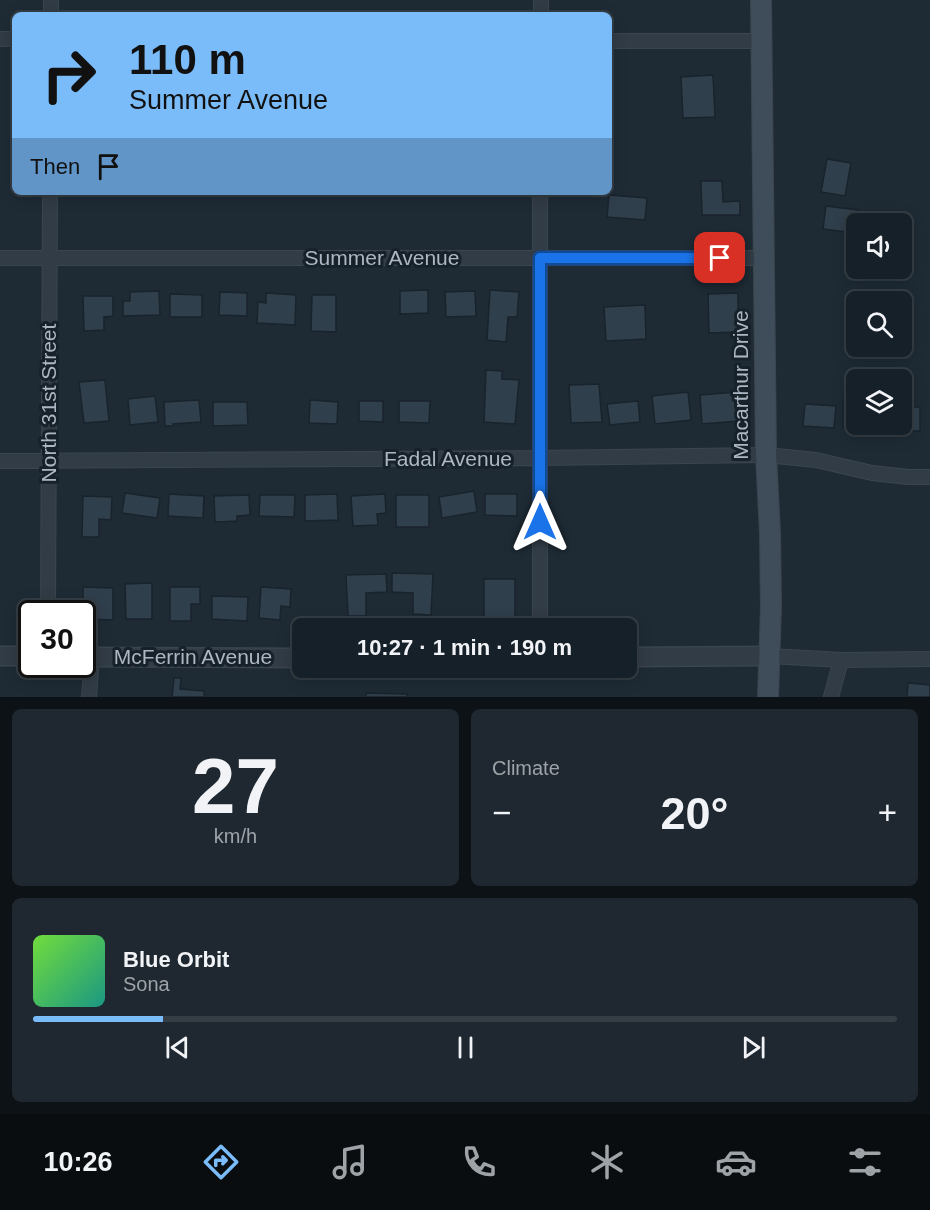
<!DOCTYPE html>
<meta charset="utf-8">
<style>
body{margin:0;font-family:Helvetica,sans-serif;background:#1f2830;color:#f1f3f6;height:100vh;display:flex;flex-direction:column;font-size:22px;white-space:nowrap}
*{box-sizing:border-box;margin:0}
p{font-size:20px;color:#9ea3a8}
.icon{flex:none;width:33px;height:33px;fill:none;stroke:currentColor;stroke-width:2;stroke-linecap:round;stroke-linejoin:round}
.map{position:relative;height:697px;overflow:hidden}
.side{display:flex;flex-direction:column;gap:12px;padding:12px;background:#0c1216;flex:1}
.side>*{flex:none}
.hud{position:absolute;left:12px;top:12px;width:600px;height:183px;border-radius:9px;box-shadow:0 3px 15px #0003,0 0 0 2px #353e45;background:#7abbf9;color:#111;overflow:hidden}
.tools{position:absolute;left:846px;top:213px;display:grid;gap:12px}
.tools a{display:grid;place-items:center;width:66px;height:66px;border-radius:9px;background:#162028;box-shadow:0 3px 15px #0003,0 0 0 2px #353e45;font-size:30px}
.speed{position:absolute;left:18px;top:600px;display:flex;gap:12px;font-size:30px;font-weight:700;text-align:center}
.speed>*{display:grid;place-content:center;width:78px;height:78px;border-radius:50%;background:#162028;box-shadow:0 3px 15px #0003,0 0 0 2px #353e45;line-height:1}
.speed .limit{border:3px solid #111;border-radius:9px;background:#fff;color:#111}
.pin{position:absolute;display:grid;place-items:center;width:51px;height:51px;color:#fff;margin:-26px;border-radius:12px;box-shadow:0 3px 9px #0006}
.me{position:absolute;width:66px;margin:-33px;rotate:0deg;stroke-linejoin:round;filter:drop-shadow(0 0 4px #0008)}
.turn{display:flex;align-items:center;gap:21px;height:126px;padding:0 18px;font-size:27px}
.turn .icon{width:78px;height:78px;stroke-width:2.5}
.turn b{display:block;font-size:42px;line-height:51px}
.then{display:flex;align-items:center;height:57px;padding:0 18px;background:#0003;gap:12px;font-size:22px}
.big{font-size:45px;font-weight:800;line-height:1.1}
.side .card{flex:1;display:flex;flex-direction:column;justify-content:center;gap:9px;min-width:0;padding:0 21px;border-radius:9px;background:#1f2830}
.side .dial{align-items:center;gap:0}
.dial b{font-size:78px;line-height:1}
.song{display:flex;align-items:center;gap:18px}
.cover{width:72px;height:72px;border-radius:9px;background:linear-gradient(135deg,hsl(100 70% 55%),hsl(170 70% 35%))}
.played{height:6px;border-radius:3px;background:linear-gradient(90deg,#7abbf9 15%,#353e45 15%)}
.keys{display:flex;justify-content:space-around;direction:ltr}
.heat{display:flex;justify-content:space-between;align-items:center;font-size:33px;direction:ltr}
.side .tiles{flex:1;display:grid;gap:12px;grid-template-columns:1fr 1fr}
.card:last-child{grid-column:span 2}
.trip{position:absolute;left:292px;top:618px;width:345px;height:60px;border-radius:9px;background:#162028;box-shadow:0 3px 15px #0003,0 0 0 2px #353e45;font-weight:800;line-height:60px;text-align:center}
.dock{display:flex;height:96px;justify-content:space-around;align-items:center;background:#090d10;color:#9ea3a8}
.dock .icon{width:42px;height:42px}
.dock .on{color:#7abbf9}
.dock b{font-size:27px;color:#f1f3f6}
.map>svg:first-child{display:block}
</style>
<div class="map">
<svg width="930" height="697" viewBox="0 0 930 697">
<rect width="100%" height="100%" fill="#1e2b35"/>
<path fill="#303f4c" stroke="#19232c" stroke-width="1.5" d="M713 75 715 117 683 118 681 77Z
M827 159 851 163 845 196 821 192Z
M701 181H722L723 202 740 201V215H702Z
M609 195 647 198 645 220 607 217Z
M826 206 858 210 855 233 823 229Z
M428 290V313L400 314V291Z
M490 290 519 292 517 317H508L506 342 487 340Z
M159 291 160 315 123 316V301H130V292Z
M475 291 476 316 446 317 445 292Z
M220 292 247 293V316L219 315Z
M266 293 296 295 295 325 257 323 258 302 266 303Z
M738 293V332L709 333 708 294Z
M170 294 202 295V317H170Z
M312 295H336V332L311 331Z
M83 296H113V316L104 317V330L84 331Z
M645 305 646 339 606 341 604 307Z
M486 370 502 371V379L519 380 515 424 484 422Z
M105 380 109 421 84 423 79 382Z
M599 384 602 422 571 423 569 385Z
M688 392 691 420 655 424 652 396Z
M737 392 739 421 702 424 700 395Z
M155 396 158 422 130 425 128 399Z
M199 400 201 422 173 424V426H165L164 402Z
M310 400 338 402 337 424 309 423Z
M843 400H856V424H876V428L843 427Z
M359 401H383V422L359 421Z
M399 401H430L429 423 399 422Z
M638 401 640 422 610 425 607 404Z
M213 402H247L248 425 213 426Z
M805 404 836 406 834 428 803 426Z
M902 407H920V431H884V424H902Z
M474 491 477 512 442 518 439 497Z
M125 493 160 498 157 518 122 513Z
M169 494 204 496 203 518 168 516Z
M337 494 338 520 305 521V495Z
M385 494 386 513 377 514 378 525 353 526 351 496Z
M485 494H517V516L485 515Z
M249 495 250 515 237 516V521L215 522 214 496Z
M260 495H295L294 517 259 516Z
M396 495H429V527H396Z
M83 496 112 497 111 520 99 519V537H82Z
M392 573 433 574 431 615 413 614V593L392 592Z
M386 574 387 592 366 593V616H348L346 575Z
M484 579H515V620L484 621Z
M152 583V619H126L125 584Z
M83 587 113 588V620L83 619Z
M170 587H200V604H191V621H170Z
M261 587 291 589 290 607 281 606 280 620 259 618Z
M212 596 248 597 247 621 212 619Z
M174 678H181L180 689 204 691V697H172Z
M908 683 930 685V697H907Z
M366 693 407 694V697H366Z"/>
<g fill="none" stroke-linecap="round" stroke-linejoin="round">
<defs>
<path id="minor" d="M51 15V0
M541 15V0
M0 39H15
M609 41H762
M540 192V628
M0 258H764
M0 461 539 458 766 455 816 460 872 473 908 477H930
M48 614 50 192
M770 656 841 660 930 659
M89 697 92 657
M831 697 841 660"/>
<path id="tertiary" d="M0 656H32
M82 657 303 658
M627 657 770 656"/>
<path id="secondary" d="M761 0 766 455 770 533 771 607 768 697"/>
</defs>
<use href="#minor" stroke="#3b454f" stroke-width="16"/>
<use href="#tertiary" stroke="#3b454f" stroke-width="21"/>
<use href="#secondary" stroke="#3b454f" stroke-width="22"/>
<use href="#minor" stroke="#323c46" stroke-width="14"/>
<use href="#tertiary" stroke="#323c46" stroke-width="18"/>
<use href="#secondary" stroke="#3f4c59" stroke-width="20"/>
</g>
<g fill="none" stroke-linecap="round" stroke-linejoin="round">
<defs>
<path id="route" d="M540 522V258H720"/>
</defs>
<use href="#route" stroke="#114b97" stroke-width="15"/>
<use href="#route" stroke="#1a73e8" stroke-width="10"/>
</g>
<g text-anchor="middle" stroke-width="6" stroke-linejoin="round" paint-order="stroke">
<g font-size="21" fill="#abb7c3" stroke="#17212a">
<text x="382" y="265">Summer Avenue</text>
<text transform="translate(741 385) rotate(-90)" y="7">Macarthur Drive</text>
<text transform="translate(49 403) rotate(-90)" y="7">North 31st Street</text>
<text x="448" y="466">Fadal Avenue</text>
<text x="193" y="664">McFerrin Avenue</text>
</g>
</g>
</svg>
<div class="tools">
<a><svg class="icon" aria-label="sound" viewBox="0 0 24 24"><path d="M4 9h4l5-4v14l-5-4H4zM17 9q2 3 0 6"/></svg></a>
<a><svg class="icon" aria-label="search" viewBox="0 0 24 24"><circle cx="10" cy="10" r="6"/><path d="M15 15l6 6"/></svg></a>
<a><svg class="icon" aria-label="layers" viewBox="0 0 24 24"><path d="M12 4l9 5-9 5-9-5zM3 14l9 5 9-5"/></svg></a>
</div>
<div class="speed"><div class="limit">30</div></div>
<div class="pin" style="left:720px;top:258px;background:#d93025"><svg class="icon" aria-label="arrive" viewBox="0 0 24 24"><path d="M6 21V4h12l-3 4 3 4H6"/></svg></div>
<svg class="me" style="left:540px;top:522px" viewBox="-20 -20 40 40"><path d="M0-17L14 15 0 8-14 15z" fill="#1a73e8" stroke="#fff" stroke-width="4"/></svg>
<div class="trip">10:27 · 1 min · 190 m</div>
<div class="hud">
<div class="turn"><svg class="icon" aria-label="right" viewBox="0 0 24 24"><path d="M7 20v-9h11M14 6l5 5-5 5"/></svg><div><b>110 m</b>Summer Avenue</div></div>
<div class="then">Then<svg class="icon" aria-label="arrive" viewBox="0 0 24 24"><path d="M6 21V4h12l-3 4 3 4H6"/></svg></div>
</div>
</div>
<section class="side">
<div class="tiles">
<div class="card dial"><b>27</b><p>km/h</p></div>
<div class="card"><p>Climate</p>
<div class="heat"><a>−</a><b class="big">20°</b><a>+</a></div>
</div>
<div class="card">
<div class="song"><i class="cover"></i><div><b>Blue Orbit</b><p>Sona</p></div></div>
<div class="played"></div>
<div class="keys"><svg class="icon" aria-label="previous" viewBox="0 0 24 24"><path d="M18 5L8 12l10 7zM5 5v14"/></svg><svg class="icon" aria-label="pause" viewBox="0 0 24 24"><path d="M8 5v14M16 5v14"/></svg><svg class="icon" aria-label="next" viewBox="0 0 24 24"><path d="M6 5l10 7-10 7zM19 5v14"/></svg></div>
</div>
</div>
</section>
<nav class="dock">
<b>10:26</b>
<svg class="icon on" aria-label="directions" viewBox="0 0 24 24"><path d="M12 3l9 9-9 9-9-9zM9 14v-3h6M13 9l2 2-2 2"/></svg>
<svg class="icon" aria-label="music" viewBox="0 0 24 24"><path d="M9 18V5l10-2v13"/><circle cx="6" cy="18" r="3"/><circle cx="16" cy="16" r="3"/></svg>
<svg class="icon" aria-label="phone" viewBox="0 0 24 24"><path d="M5 4h4l2 5-3 2q2 4 5 5l2-3 5 2v4C11 20 4 13 5 4z"/></svg>
<svg class="icon" aria-label="climate" viewBox="0 0 24 24"><path d="M12 3v18M4 7l16 10M4 17L20 7"/></svg>
<svg class="icon" aria-label="car" viewBox="0 0 24 24"><path d="M5 17H2v-5l4-1 3-4h7l3 4 3 1v5h-3M9 17h6M6 11h13"/><circle cx="7" cy="17" r="2"/><circle cx="17" cy="17" r="2"/></svg>
<svg class="icon" aria-label="filters" viewBox="0 0 24 24"><path d="M4 7h16M4 17h16"/><circle cx="9" cy="7" r="2"/><circle cx="15" cy="17" r="2"/></svg>
</nav>
